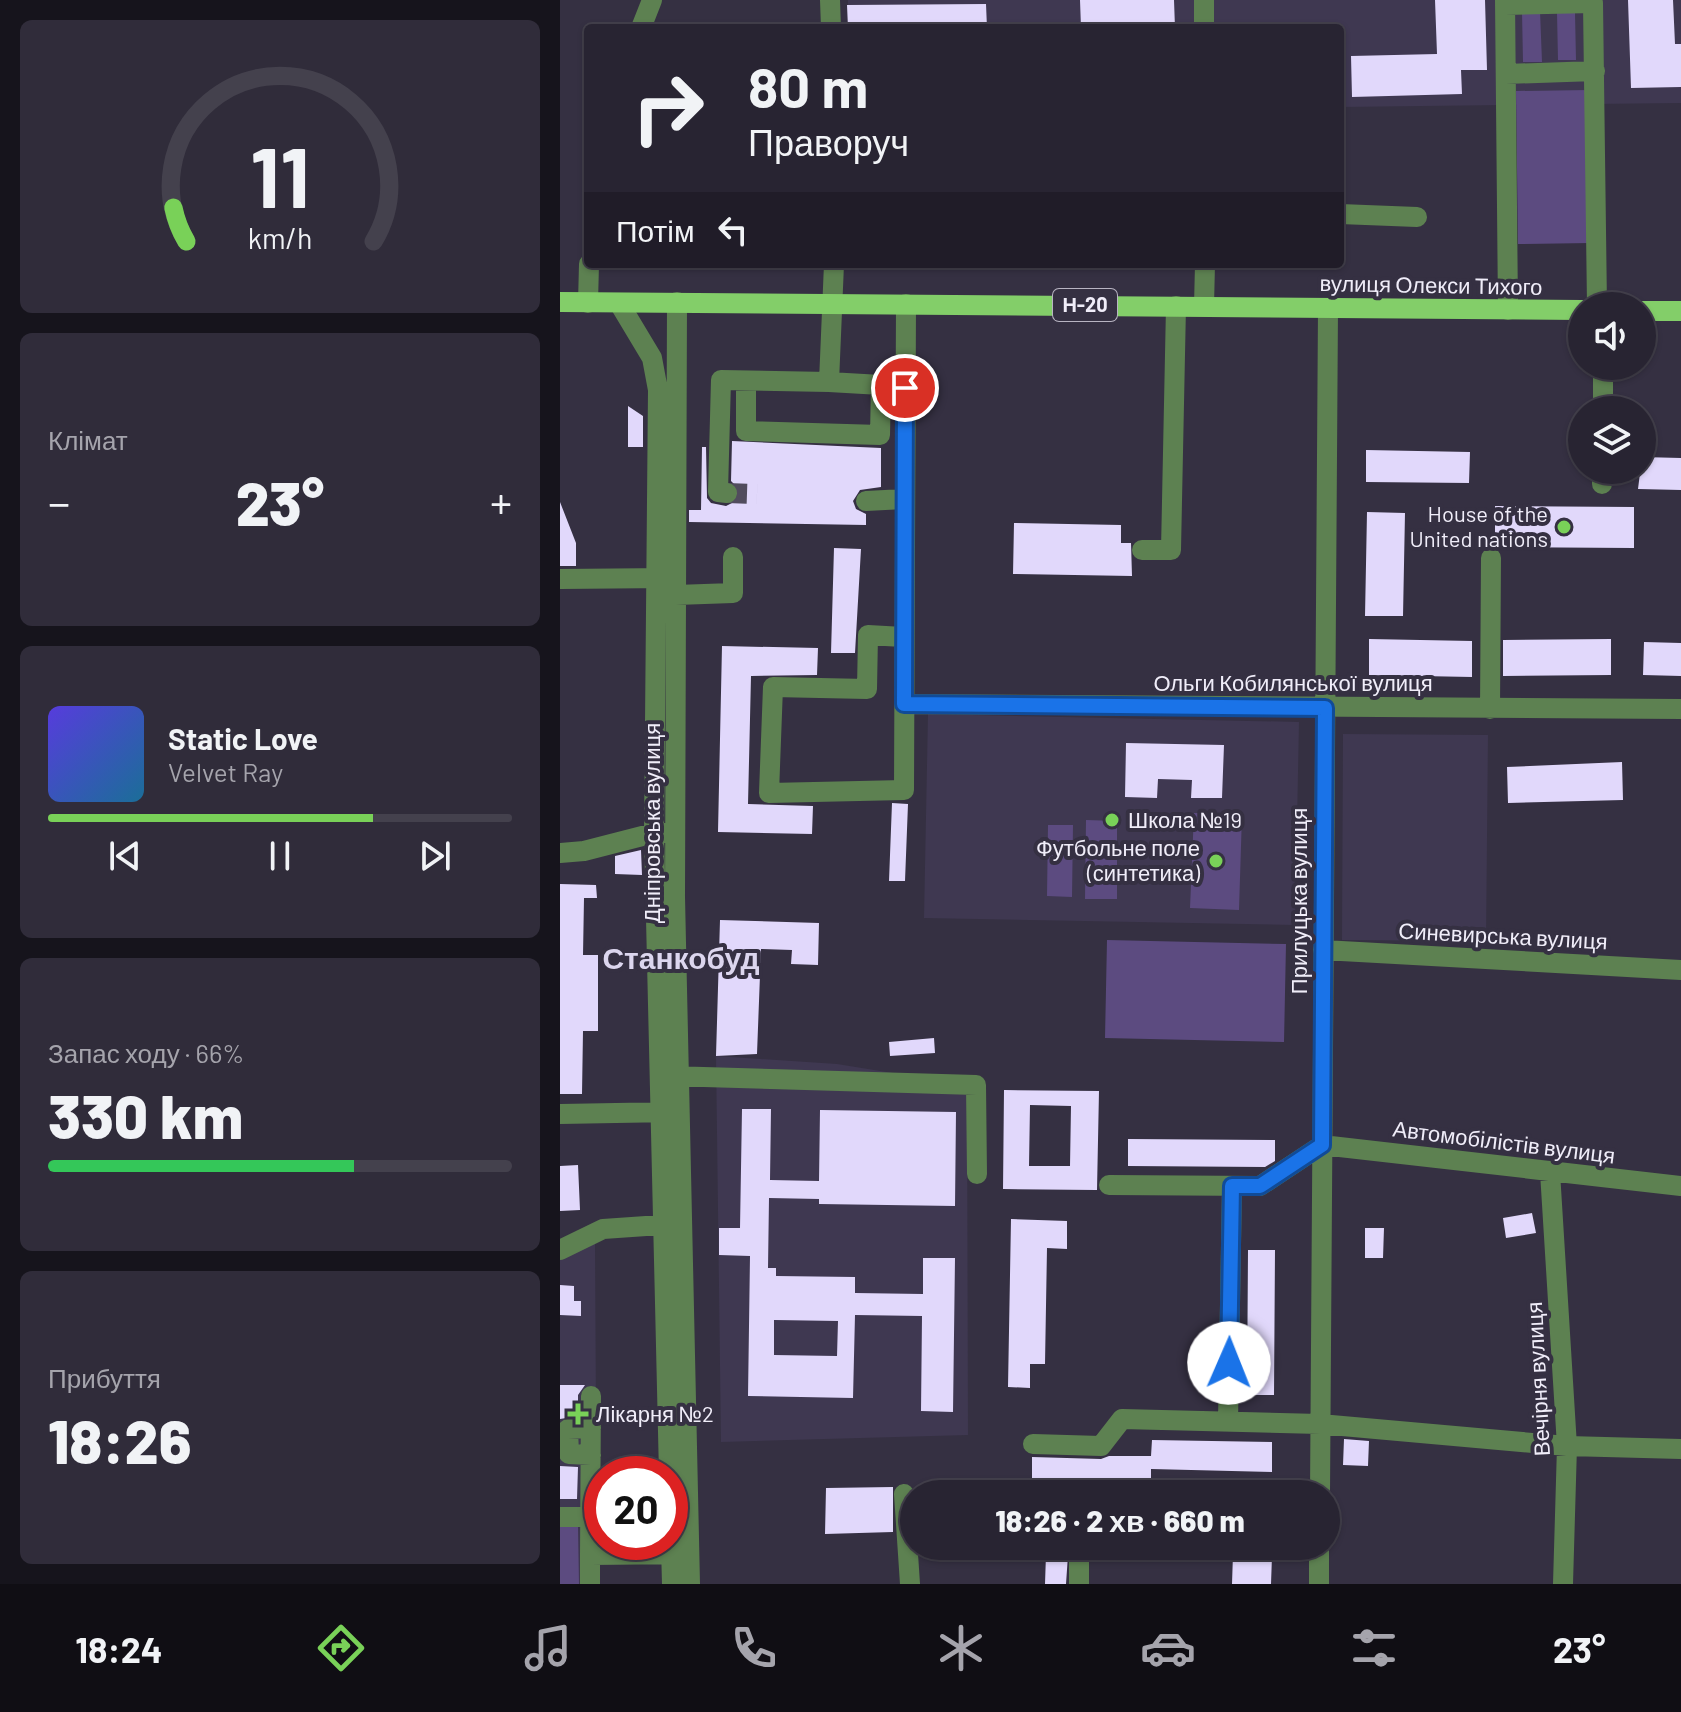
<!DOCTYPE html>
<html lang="uk">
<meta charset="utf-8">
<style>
body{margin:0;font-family:Barlow,sans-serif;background:#302c3a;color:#f1f3f6;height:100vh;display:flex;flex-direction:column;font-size:30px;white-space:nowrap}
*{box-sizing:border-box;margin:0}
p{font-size:26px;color:#a5a4ac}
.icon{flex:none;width:44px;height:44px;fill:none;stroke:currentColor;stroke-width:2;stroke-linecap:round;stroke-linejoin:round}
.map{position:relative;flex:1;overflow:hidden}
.sheet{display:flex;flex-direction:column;gap:20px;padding:20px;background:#16141c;width:560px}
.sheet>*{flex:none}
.top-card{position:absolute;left:24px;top:24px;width:760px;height:244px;border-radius:8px;box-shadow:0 2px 6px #0004,0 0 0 2px #44414d;background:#282432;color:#f1f3f6;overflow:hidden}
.controls{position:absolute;left:1008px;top:292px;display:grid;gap:16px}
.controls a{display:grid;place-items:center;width:88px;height:88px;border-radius:50%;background:#282432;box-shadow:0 2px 6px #0004,0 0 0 2px #44414d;font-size:40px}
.speed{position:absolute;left:24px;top:1456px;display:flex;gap:16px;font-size:40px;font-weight:700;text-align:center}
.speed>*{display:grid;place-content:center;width:104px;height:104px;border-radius:50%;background:#282432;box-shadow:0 2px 6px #0004,0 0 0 2px #44414d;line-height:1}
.speed .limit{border:12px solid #d22;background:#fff;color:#111}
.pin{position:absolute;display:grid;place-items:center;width:68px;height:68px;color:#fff;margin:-34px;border:4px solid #fff;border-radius:50%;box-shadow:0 2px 8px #0007}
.me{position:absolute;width:88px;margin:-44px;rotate:1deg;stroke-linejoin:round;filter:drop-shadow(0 0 6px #0008)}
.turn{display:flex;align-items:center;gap:28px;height:168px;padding:0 32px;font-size:36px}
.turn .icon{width:104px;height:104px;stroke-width:2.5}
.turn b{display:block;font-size:56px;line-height:68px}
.then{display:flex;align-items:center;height:76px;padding:0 32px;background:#0003;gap:16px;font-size:30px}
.big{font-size:60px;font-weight:800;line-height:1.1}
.sheet .card{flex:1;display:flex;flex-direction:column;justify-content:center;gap:12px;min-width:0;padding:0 28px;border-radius:12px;background:#302c3a}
.sheet .dial{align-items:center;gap:0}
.dial svg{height:208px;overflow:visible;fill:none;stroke:#44414d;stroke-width:7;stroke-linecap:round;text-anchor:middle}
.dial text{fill:#f1f3f6;stroke:none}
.song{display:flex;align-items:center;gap:24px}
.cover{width:96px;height:96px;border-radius:12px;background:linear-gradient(135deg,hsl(250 70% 55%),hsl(200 70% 35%))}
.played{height:8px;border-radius:4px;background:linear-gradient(90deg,#79d158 70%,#44414d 70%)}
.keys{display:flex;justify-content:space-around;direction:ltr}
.heat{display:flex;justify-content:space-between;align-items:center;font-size:44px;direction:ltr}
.charge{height:12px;border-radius:6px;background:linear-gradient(90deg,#34c759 66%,#44414d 0)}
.trip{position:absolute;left:340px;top:1480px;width:440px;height:80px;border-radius:40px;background:#282432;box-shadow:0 2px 6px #0004,0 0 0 2px #44414d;font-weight:800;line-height:80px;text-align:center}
.menu{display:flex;height:128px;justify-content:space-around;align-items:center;background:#100e14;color:#a5a4ac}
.menu .icon{width:56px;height:56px}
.menu .on{color:#79d158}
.menu b{font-size:36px;color:#f1f3f6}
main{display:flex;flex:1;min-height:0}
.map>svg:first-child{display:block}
</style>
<main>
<section class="sheet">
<div class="card dial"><svg viewBox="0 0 100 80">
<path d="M14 69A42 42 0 1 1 86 69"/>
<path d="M14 69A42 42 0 0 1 9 56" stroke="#79d158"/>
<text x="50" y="56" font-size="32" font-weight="700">11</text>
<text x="50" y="72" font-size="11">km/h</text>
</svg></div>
<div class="card"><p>Клімат</p>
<div class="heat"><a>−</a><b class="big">23°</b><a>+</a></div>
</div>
<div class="card">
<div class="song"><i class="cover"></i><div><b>Static Love</b><p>Velvet Ray</p></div></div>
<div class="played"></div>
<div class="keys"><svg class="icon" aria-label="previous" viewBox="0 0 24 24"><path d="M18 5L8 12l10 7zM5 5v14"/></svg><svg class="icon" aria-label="pause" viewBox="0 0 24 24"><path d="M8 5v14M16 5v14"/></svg><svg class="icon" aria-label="next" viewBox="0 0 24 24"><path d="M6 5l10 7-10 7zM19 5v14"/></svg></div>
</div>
<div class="card"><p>Запас ходу · 66%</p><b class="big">330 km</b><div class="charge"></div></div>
<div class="card"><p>Прибуття</p><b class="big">18:26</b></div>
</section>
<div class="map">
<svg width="1121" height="1584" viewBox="0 0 1121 1584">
<rect width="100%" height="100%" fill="#353042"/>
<path fill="#3f3851" d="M288 0H1121V103L780 107V28H288Z
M368 714 739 722 735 925 364 918Z
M783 734 928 735 926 941 782 940Z
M156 1056 277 1064 407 1085 408 1435 161 1442Z
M0 1243H35L37 1584H0Z"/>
<path fill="#5c4b80" d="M980 11 982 62H963L962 12Z
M997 13H1015L1016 60H998Z
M1029 90 1031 243 958 244 956 91Z
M634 813 682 814 679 910 630 908Z
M526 820 557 821V899H525Z
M488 825H513L512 897 487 896Z
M547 940 726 944 724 1042 545 1038Z
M0 1527H18L19 1584H0Z"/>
<path fill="#e1d8fb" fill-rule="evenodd" d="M520 0H614L615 28H521Z
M875 0H925L927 70H901L902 94 792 97 791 56 877 54Z
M1068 0H1113L1115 44H1121V87L1071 88Z
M426 4 427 28H288L287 5Z
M68 406 83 416V447H68Z
M172 441 321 448V487L300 490 293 501 296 509 306 514V525L129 522V510H141L142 447H146L147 498 151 503 166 506 178 500 179 489 171 481Z
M806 450 910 452 909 483 806 482Z
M1082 457 1121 458V490L1078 489Z
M0 502 16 543V566H0Z
M935 506 1074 507V548L938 547 935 546Z
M807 512 845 513 843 616H805Z
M454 523 561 525V543H571L572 576 453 574Z
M274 548 301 549 295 653H271Z
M809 639 912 641V677L809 675Z
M1051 639V675L943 676V640Z
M1084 642 1121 643V676L1083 675Z
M162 646 258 648 257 675 191 676 188 804 253 806 252 834 158 832Z
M566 743 664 745 662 798H631L632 780 598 779 597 798 565 797Z
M1062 762 1063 800 948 803 947 767Z
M332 803 348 804 345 881H329Z
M81 850 82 875 55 874V856Z
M0 884 36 885 37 898H24L23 955H38V1031H23L22 1094H0Z
M160 920 259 923 258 965 231 964 232 950 201 949 197 1054 156 1056Z
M374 1038 375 1053 330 1056 329 1042Z
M444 1090 539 1091 537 1190 443 1189ZM470 1105 511 1106 510 1166H469Z
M182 1109H211L210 1180 259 1181 260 1110 396 1112 395 1206 259 1204V1199L209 1198 208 1268H216V1276L295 1277V1293L363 1294V1258H395L393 1412 361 1411 362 1316 295 1315 293 1398 188 1396 190 1256 159 1255V1228H180ZM214 1320 278 1321 277 1356 214 1355Z
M568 1139 715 1140V1161L705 1167 568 1166Z
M18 1165 20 1210 0 1211V1166Z
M972 1213 976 1233 946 1238 943 1218Z
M451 1219 507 1221V1249L487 1248 485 1364H470V1388L448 1387Z
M805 1228H824L823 1258H805Z
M688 1250H715L714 1395H687Z
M0 1285 14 1286V1301H21V1316L0 1315Z
M0 1385H25L18 1395V1416L0 1419Z
M784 1439 809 1441 808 1466 783 1465Z
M592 1440 712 1442V1472L591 1469V1485L472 1484V1457L541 1459 549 1456H591Z
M0 1466 18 1467 17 1499H0Z
M333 1487V1532L265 1534 266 1488Z
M486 1554 508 1555 506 1584H485Z
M673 1554 712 1556 711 1584H672Z"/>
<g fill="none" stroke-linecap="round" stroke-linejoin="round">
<path stroke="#514c5d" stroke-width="20" stroke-dasharray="20 10" stroke-linecap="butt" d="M167 493 197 494"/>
<path stroke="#5d8151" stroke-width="20" d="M270 0 271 28
M644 0V28
M945 0 948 310
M945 5 1033 3 1037 306
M81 28 92 0
M946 74 1035 71
M780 214 857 217
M117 302 115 897 130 1584
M28 303 29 264
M59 303 92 358 98 390 94 833 109 1474
M644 306 645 264
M186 381V431L320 435 321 385 269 382
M1043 410V366
M1042 484V470
M167 493 158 492 161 380 269 382 274 264
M306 501 344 499
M582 550H611L616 306
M0 579 108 578
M116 595 173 593V557
M343 637 308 635 307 689 213 687 209 793 344 790 346 304
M344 704 1121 709
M930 709 931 558
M0 853 24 851 94 833H106
M763 950 1121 970
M109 1076 416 1085 417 1174
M0 1114 112 1112
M990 1172 1007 1446 1003 1584
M549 1185 700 1186 762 1145 1121 1186
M0 1250 43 1229 115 1224
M31 1396 30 1555 129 1554
M668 1422 672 1186
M473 1444 541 1446 562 1419 760 1424 1007 1446 1121 1449
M31 1455 9 1454 8 1429 31 1428
M344 1494 350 1584
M760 1494 768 308
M110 1507 112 1584
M0 1517H30
M30 1555V1584
M519 1584V1562
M759 1584V1546"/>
<path stroke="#83ce69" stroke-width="20" d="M0 302 1022 310
M1082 311H1121"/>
</g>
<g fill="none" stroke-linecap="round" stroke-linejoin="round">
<defs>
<path id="route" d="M345 388 344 704 765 708 762 1145 700 1186H672L669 1363"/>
</defs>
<use href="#route" stroke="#114b97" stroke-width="20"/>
<use href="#route" stroke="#1a73e8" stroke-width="14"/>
</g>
<g fill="#79d158" stroke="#353042" stroke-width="3">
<circle cx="1004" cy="527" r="8"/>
<circle cx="552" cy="820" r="8"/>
<circle cx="656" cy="861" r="8"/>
<path d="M14 1402h8v8h8v8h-8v8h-8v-8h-8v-8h8z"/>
</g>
<g text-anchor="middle" stroke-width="8" stroke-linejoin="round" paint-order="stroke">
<rect fill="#353042" stroke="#b8b4c2" stroke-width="2" x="493" y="289" width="64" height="32" rx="6"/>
<g font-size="20" font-weight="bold" fill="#f0edf9">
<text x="525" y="312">Н-20</text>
</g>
<g font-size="22" fill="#f0edf9" stroke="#353042">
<text transform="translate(871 285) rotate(1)" y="8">вулиця Олекси Тихого</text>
<text x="733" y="691">Ольги Кобилянської вулиця</text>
<text transform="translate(92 823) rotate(-90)" y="8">Дніпровська вулиця</text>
<text transform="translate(739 901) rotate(-90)" y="8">Прилуцька вулиця</text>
<text transform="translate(943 936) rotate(3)" y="8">Синевирська вулиця</text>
<text transform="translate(944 1142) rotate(7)" y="8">Автомобілістів вулиця</text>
<text transform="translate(978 1379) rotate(-93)" y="8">Вечірня вулиця</text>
</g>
<g font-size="22" fill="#f0edf9" stroke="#353042" text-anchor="end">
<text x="988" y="522">House of the<tspan x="988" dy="25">United nations</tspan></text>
<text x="568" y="828" text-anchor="start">Школа №19</text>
<text x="640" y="856">Футбольне поле<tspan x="640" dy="25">(синтетика)</tspan></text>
<text x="36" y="1422" text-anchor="start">Лікарня №2</text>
</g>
<g font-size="30" font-weight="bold" fill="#dcd6ee" stroke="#353042">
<text x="121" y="969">Станкобуд</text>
</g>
</g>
</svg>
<div class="controls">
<a><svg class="icon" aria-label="sound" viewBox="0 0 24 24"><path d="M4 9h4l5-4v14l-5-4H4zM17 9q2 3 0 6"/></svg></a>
<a><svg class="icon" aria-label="layers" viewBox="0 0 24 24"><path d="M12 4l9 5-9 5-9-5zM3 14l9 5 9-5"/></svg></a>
</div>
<div class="speed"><div class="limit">20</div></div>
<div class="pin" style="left:345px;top:388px;background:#d93025"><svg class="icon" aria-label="arrive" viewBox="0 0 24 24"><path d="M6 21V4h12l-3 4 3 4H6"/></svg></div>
<svg class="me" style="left:669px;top:1363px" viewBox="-20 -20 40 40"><circle r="19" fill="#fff"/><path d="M0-13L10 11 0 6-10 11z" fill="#1a73e8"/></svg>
<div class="trip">18:26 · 2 хв · 660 m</div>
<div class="top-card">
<div class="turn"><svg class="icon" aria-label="right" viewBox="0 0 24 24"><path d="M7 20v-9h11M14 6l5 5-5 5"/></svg><div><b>80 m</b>Праворуч</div></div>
<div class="then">Потім<svg class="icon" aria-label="left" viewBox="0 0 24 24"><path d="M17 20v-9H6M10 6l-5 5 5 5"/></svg></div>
</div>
</div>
</main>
<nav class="menu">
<b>18:24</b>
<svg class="icon on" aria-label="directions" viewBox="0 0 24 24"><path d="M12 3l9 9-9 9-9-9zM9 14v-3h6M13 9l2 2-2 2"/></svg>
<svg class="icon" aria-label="music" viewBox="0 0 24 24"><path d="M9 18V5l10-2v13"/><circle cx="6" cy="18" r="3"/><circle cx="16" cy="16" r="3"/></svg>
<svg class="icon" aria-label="phone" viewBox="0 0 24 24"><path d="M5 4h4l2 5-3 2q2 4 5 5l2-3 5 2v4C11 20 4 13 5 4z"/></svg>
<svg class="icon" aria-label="climate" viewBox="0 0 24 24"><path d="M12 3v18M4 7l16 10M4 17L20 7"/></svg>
<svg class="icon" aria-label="car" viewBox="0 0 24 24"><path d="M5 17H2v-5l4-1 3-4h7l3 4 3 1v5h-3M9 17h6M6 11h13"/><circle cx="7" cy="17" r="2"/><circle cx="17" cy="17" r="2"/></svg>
<svg class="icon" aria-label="filters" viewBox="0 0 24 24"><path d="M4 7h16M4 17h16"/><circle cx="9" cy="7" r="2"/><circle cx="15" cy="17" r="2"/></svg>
<b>23°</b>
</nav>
